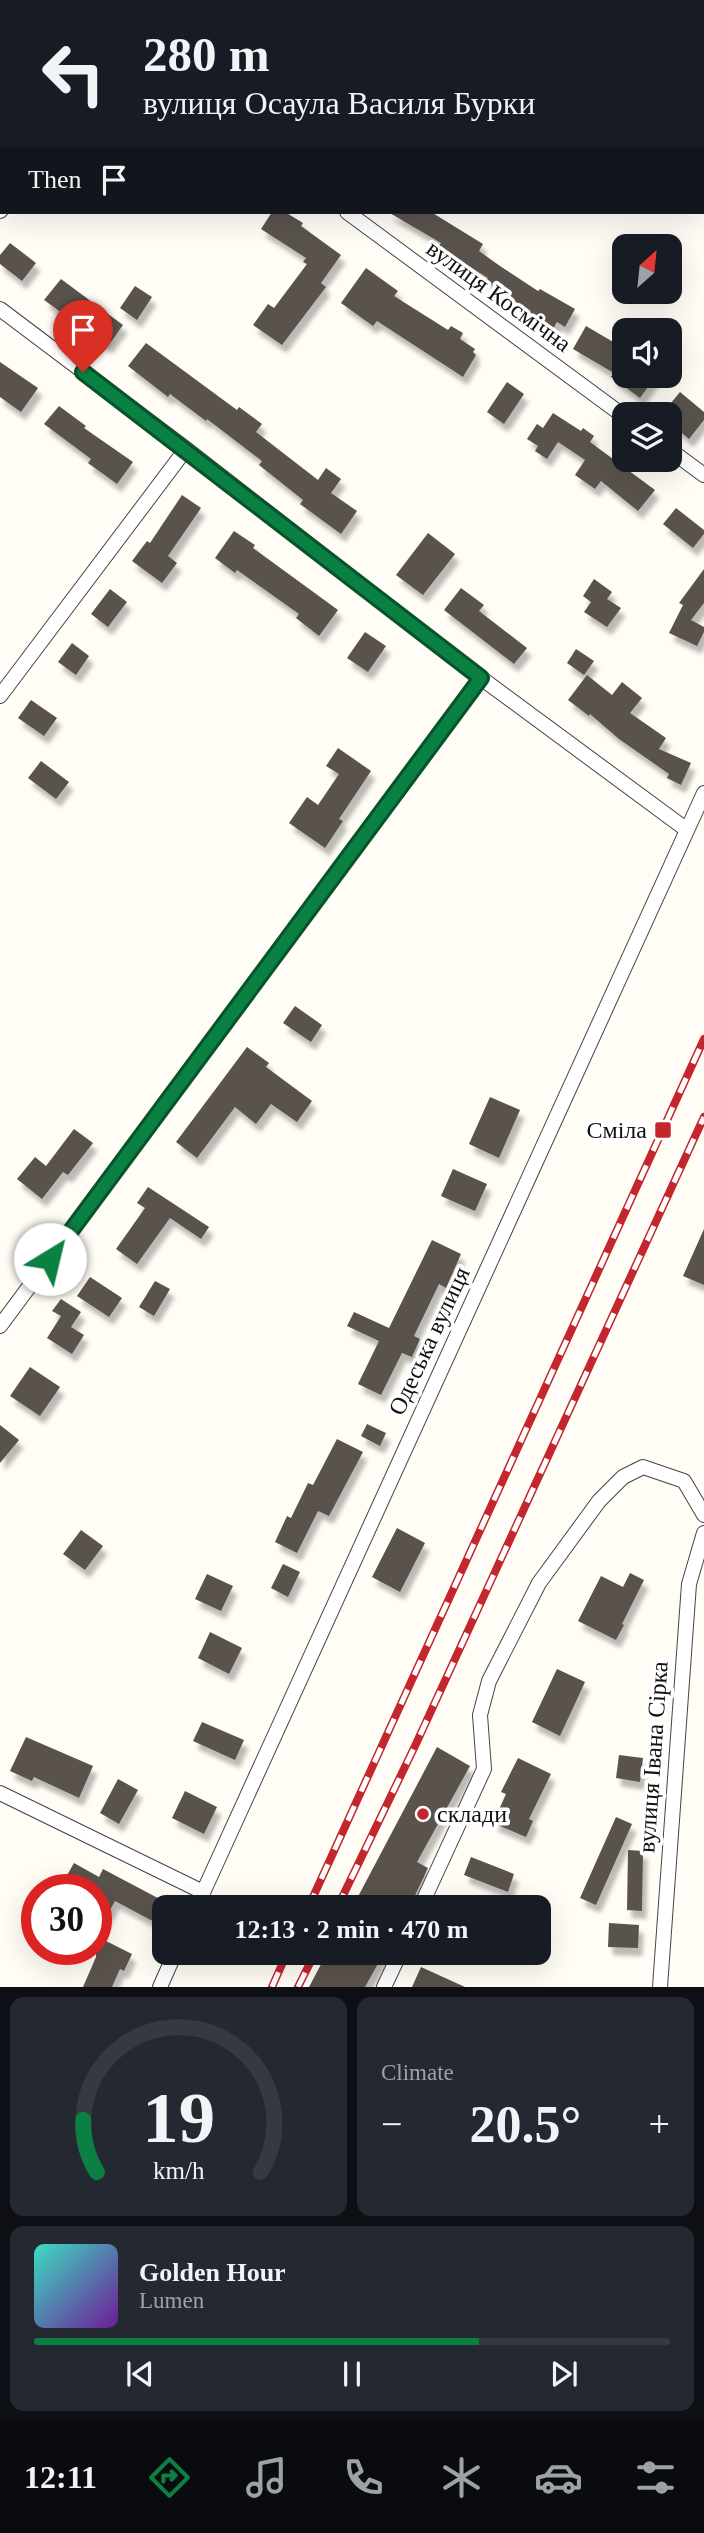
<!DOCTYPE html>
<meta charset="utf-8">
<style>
body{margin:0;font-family:"Times New Roman",serif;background:#242831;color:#f1f3f6;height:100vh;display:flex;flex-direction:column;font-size:26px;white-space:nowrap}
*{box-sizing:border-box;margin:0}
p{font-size:23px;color:#9ea1a6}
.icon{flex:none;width:38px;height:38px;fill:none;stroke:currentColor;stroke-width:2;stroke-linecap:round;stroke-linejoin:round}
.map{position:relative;height:1987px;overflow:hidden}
.side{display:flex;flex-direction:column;gap:10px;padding:10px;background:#0d0f14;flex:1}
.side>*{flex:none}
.guide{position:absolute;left:0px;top:0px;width:705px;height:214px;box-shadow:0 7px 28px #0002;background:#171b24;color:#f1f3f6;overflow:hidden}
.needle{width:46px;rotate:27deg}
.buttons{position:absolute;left:612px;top:234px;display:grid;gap:14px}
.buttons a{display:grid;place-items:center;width:70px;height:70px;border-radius:14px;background:#171b24;box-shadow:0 7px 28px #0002;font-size:35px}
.speed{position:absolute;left:21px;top:1874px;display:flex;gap:14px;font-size:35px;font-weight:700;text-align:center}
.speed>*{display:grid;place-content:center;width:91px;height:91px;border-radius:50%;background:#171b24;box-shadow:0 7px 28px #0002;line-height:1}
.speed .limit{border:10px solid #d22;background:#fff;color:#111}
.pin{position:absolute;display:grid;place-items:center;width:60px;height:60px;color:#fff;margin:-72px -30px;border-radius:50% 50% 50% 0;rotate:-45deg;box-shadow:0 0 7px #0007}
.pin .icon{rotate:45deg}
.me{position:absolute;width:77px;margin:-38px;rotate:36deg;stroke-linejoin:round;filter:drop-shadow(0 0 5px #0008)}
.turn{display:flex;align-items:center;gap:24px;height:147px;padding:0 28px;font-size:32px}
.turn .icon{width:91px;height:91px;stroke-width:2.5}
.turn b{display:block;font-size:49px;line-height:60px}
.then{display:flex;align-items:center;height:66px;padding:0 28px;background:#0003;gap:14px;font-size:26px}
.big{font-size:52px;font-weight:800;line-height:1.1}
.side .widget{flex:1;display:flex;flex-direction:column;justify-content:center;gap:10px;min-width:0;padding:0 24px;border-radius:14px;background:#242831}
.side .dial{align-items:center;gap:0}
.dial svg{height:182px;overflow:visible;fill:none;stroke:#363941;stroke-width:7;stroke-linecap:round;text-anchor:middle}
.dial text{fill:#f1f3f6;stroke:none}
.song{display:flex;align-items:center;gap:21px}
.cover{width:84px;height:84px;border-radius:10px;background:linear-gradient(135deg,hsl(170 70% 55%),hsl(280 70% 35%))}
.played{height:7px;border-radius:4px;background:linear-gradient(90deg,#0b8043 70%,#363941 70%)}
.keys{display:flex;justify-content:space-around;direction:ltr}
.heat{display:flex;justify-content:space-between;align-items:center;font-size:38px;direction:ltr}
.side .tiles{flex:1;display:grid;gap:10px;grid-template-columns:1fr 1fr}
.widget:last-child{grid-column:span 2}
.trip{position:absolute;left:152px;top:1895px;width:399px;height:70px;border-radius:14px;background:#171b24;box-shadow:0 7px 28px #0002;font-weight:800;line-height:70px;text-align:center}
.tab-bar{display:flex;height:112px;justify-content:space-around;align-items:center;background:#090b0e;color:#9ea1a6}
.tab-bar .icon{width:49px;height:49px}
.tab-bar .current{color:#0b8043}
.tab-bar b{font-size:32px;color:#f1f3f6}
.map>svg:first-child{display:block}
</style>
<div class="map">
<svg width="704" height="1987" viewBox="0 0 704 1987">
<defs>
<filter id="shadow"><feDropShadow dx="4.5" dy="8" stdDeviation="2" flood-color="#0004"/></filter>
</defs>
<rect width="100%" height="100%" fill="#fffdf5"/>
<path fill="#5a524d" filter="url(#shadow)" d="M272 212H285L303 223 301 226 341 255 321 283 326 287 282 345 253 325 268 304 274 308 307 264 303 262 306 258 261 229Z
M388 212H431L483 244 479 251 500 266 538 291 540 289 575 309 565 327 557 322 553 329 526 314 528 310 485 281 488 278 438 247 441 243Z
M10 243 36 263 22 281 0 264V255Z
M366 268 398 291 394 296 448 330 451 326 463 333 460 339 475 349 473 352 476 355 463 377 377 321 373 326 341 303Z
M61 279 123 325 108 346 44 300Z
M135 286 152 297 137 320 120 308Z
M586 326 625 349V376H656L640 398 610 376H619L573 349Z
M146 343 237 410 239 407 262 424 256 432 318 480 326 468 341 479 331 493 357 511 341 534 300 504 303 500 259 465 262 461 207 419 206 421 170 394 168 397 128 366Z
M0 362 38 388 21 412 0 397Z
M507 382 524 394 504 424 487 412Z
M680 392 704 412V420L689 439 670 423V415H661Z
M59 406 86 426 84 428 133 462 117 484 88 463 91 459 44 424Z
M553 413 581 431 583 428 594 436 590 442 655 490 638 511 601 481 595 489 575 475 585 460 558 442 547 459 535 451 538 446 527 439 537 424 543 428Z
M182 495 201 508 168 556 177 563 162 583 132 561 147 541 150 543Z
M676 508 704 530V534L693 548 663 524Z
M234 531 255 545 253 548 338 610 319 636 296 618 299 614 237 570 235 573 215 558Z
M428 533 455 554 423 595 396 575Z
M704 569V603L691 620 704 627V632L697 646 669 633 683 605 679 603Z
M594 579 612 592 607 599 621 608 607 627 584 612 591 602 583 596Z
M461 588 484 605 479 611 527 648 514 664 444 610Z
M110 589 127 602 108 627 91 614Z
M365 632 386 646 368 672 347 658Z
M72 643 89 656 76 675 58 662Z
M576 649 594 661 584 675 567 663Z
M587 675 612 695 622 682 642 698 630 713 666 738 659 749 691 763 681 785 667 778 669 774 619 739 590 714 589 716 568 700Z
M31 700 57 718 44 736 18 718Z
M338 748 371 771 339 819 343 821 325 848 289 823 307 797 318 805 339 774 326 766Z
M41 761 69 782 56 799 28 778Z
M295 1006 322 1025 311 1042 283 1023Z
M247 1047 269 1063 266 1067 312 1101 297 1122 271 1104 256 1124 235 1107 197 1158 176 1142Z
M490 1097 520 1110 499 1158 469 1144Z
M74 1129 93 1143 68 1175 63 1172 42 1199 17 1179 35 1157 46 1166Z
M453 1169 487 1184 475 1211 441 1196Z
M148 1187 209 1227 201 1239 170 1218 137 1264 116 1249 145 1208 137 1203Z
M704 1229V1285L683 1276Z
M432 1240 461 1254 446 1288 439 1284 414 1336 420 1339 412 1357 402 1353 381 1395 358 1384 379 1341 347 1326 354 1312 389 1328Z
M90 1277 122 1298 109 1317 77 1296Z
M155 1281 170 1289 154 1316 139 1307Z
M61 1299 81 1312 71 1327 84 1335 72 1354 47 1338 61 1316 52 1311Z
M30 1367 60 1387 40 1416 10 1396Z
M367 1424 386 1433 380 1446 361 1436Z
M0 1425 19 1440 0 1463Z
M337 1439 363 1452 329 1516 318 1511 297 1553 275 1542 287 1516 291 1518 308 1483 313 1485Z
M397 1528 425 1543 400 1592 372 1577Z
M81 1530 103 1546 85 1570 63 1554Z
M283 1564 300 1572 288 1597 271 1588Z
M630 1573 644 1580 622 1624 624 1625 616 1640 578 1621 601 1576 623 1587Z
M207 1574 233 1586 221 1611 195 1599Z
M210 1632 242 1648 229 1674 198 1658Z
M557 1669 585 1682 560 1736 532 1722Z
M202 1722 244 1740 235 1760 193 1741Z
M26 1737 93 1766 79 1798 34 1777 32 1781 10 1771Z
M437 1747 470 1766 417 1862 428 1868 411 1904 409 1908H352Z
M619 1755 643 1758 640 1782 616 1778Z
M518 1758 551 1774 529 1819 533 1821 526 1837 493 1823 506 1794 501 1792Z
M118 1779 138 1790 119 1824 100 1813Z
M185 1791 217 1807 204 1834 172 1818Z
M616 1817 632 1824 596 1905 580 1898Z
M628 1850 643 1851 642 1911 627 1910Z
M471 1857 514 1874 508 1892 464 1875Z
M74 1863 99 1877 103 1869 171 1905 169 1908H164V1917L160 1925 115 1901 96 1936V1890L66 1877Z
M609 1923 639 1925 638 1948 608 1947Z
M96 1936 132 1954 124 1971 120 1969 112 1987H83L96 1957Z
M327 1953H384L365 1987H309Z
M421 1967 465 1987H412Z"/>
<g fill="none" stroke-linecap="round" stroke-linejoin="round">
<defs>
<path id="street" d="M560 0 562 2
M156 2 158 0
M704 108V109
M0 211 2 209
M347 212 625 417
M0 309 186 449 481 678 687 830
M670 450 704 475
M0 696 186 449
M0 1326 481 678
M0 1793 203 1892
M196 1908 704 793
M420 1908 484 1769 480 1715 489 1681 539 1583 599 1501 623 1477 643 1467 684 1481 704 1515
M160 1987 175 1953
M384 1987 400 1953
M660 1987 689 1584 704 1533"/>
</defs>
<use href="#street" stroke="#444" stroke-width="16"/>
<use href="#street" stroke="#fff" stroke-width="14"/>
<defs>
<path id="rail" d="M308 1908 704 1039
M337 1908 415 1746 704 1117
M272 1987 287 1953
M298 1987 315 1953"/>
</defs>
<use href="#rail" stroke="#c4262e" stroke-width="8"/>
<use href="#rail" stroke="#fff" stroke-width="5" stroke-dasharray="16" stroke-linecap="butt"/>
</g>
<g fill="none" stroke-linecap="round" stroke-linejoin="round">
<defs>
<path id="route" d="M50 1259 481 678 83 372"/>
</defs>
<use href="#route" stroke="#07532c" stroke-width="18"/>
<use href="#route" stroke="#0b8043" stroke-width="12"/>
</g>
<g fill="#c4262e" stroke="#fff" stroke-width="2.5">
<rect x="654" y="1121" width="18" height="18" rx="3.5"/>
<circle cx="423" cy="1814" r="7"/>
</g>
<g text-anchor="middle" stroke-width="7" stroke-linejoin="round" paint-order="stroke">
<g font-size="24" fill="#111" stroke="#fff">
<text transform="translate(499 296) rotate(36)" y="8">вулиця Космічна</text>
<text transform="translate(429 1341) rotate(-65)" y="8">Одеська вулиця</text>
<text transform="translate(653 1757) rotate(-86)" y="8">вулиця Івана Сірка</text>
</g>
<g font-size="24" fill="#111" stroke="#fff" text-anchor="end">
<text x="647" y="1138">Сміла</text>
<text x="437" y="1822" text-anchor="start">склади</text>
</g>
</g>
</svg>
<div class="buttons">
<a><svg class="needle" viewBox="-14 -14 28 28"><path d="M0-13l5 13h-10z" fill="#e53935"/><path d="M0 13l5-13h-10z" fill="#9ea1a6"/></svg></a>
<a><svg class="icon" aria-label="sound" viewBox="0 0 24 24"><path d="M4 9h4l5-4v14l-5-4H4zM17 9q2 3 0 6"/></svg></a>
<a><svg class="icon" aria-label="layers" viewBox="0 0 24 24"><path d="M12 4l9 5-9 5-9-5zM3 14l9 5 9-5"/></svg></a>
</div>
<div class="speed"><div class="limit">30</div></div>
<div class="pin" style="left:83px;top:372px;background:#d93025"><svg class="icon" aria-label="arrive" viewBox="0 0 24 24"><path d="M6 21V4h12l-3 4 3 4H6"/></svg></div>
<svg class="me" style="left:50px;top:1259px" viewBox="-20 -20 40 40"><circle r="19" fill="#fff"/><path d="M0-13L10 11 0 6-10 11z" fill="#0b8043"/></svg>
<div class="trip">12:13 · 2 min · 470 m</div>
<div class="guide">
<div class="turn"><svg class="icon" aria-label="left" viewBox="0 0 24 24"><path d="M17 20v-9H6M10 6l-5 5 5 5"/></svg><div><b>280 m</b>вулиця Осаула Василя Бурки</div></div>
<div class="then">Then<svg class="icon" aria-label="arrive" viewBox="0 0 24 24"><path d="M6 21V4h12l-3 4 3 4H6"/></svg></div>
</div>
</div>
<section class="side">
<div class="tiles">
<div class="widget dial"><svg viewBox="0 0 100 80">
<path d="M14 69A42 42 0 1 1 86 69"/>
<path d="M14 69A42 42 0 0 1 8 46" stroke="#0b8043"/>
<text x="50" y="56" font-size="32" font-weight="700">19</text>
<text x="50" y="72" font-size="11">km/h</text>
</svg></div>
<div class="widget"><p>Climate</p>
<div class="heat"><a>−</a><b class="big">20.5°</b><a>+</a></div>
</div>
<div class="widget">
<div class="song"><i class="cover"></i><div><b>Golden Hour</b><p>Lumen</p></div></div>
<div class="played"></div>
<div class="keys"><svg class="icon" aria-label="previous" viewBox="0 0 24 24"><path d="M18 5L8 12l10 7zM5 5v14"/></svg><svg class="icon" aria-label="pause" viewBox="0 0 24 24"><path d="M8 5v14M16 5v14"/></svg><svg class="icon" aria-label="next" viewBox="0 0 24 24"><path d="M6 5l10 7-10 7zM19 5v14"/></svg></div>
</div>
</div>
</section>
<nav class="tab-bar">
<b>12:11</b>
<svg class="icon current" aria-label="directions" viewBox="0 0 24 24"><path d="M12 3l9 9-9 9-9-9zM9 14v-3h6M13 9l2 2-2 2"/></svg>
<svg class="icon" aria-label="music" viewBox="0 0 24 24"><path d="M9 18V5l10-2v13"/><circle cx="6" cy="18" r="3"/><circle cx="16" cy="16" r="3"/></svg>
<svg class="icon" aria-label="phone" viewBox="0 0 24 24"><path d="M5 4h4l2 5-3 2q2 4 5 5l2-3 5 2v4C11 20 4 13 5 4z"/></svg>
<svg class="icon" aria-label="climate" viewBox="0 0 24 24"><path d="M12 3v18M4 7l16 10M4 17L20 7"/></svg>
<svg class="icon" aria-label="car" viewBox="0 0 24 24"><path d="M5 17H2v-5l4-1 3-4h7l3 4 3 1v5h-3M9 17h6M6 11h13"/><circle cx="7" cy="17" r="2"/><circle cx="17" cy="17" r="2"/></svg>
<svg class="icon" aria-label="filters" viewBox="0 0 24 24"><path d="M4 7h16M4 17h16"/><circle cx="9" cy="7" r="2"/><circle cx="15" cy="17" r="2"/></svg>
</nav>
